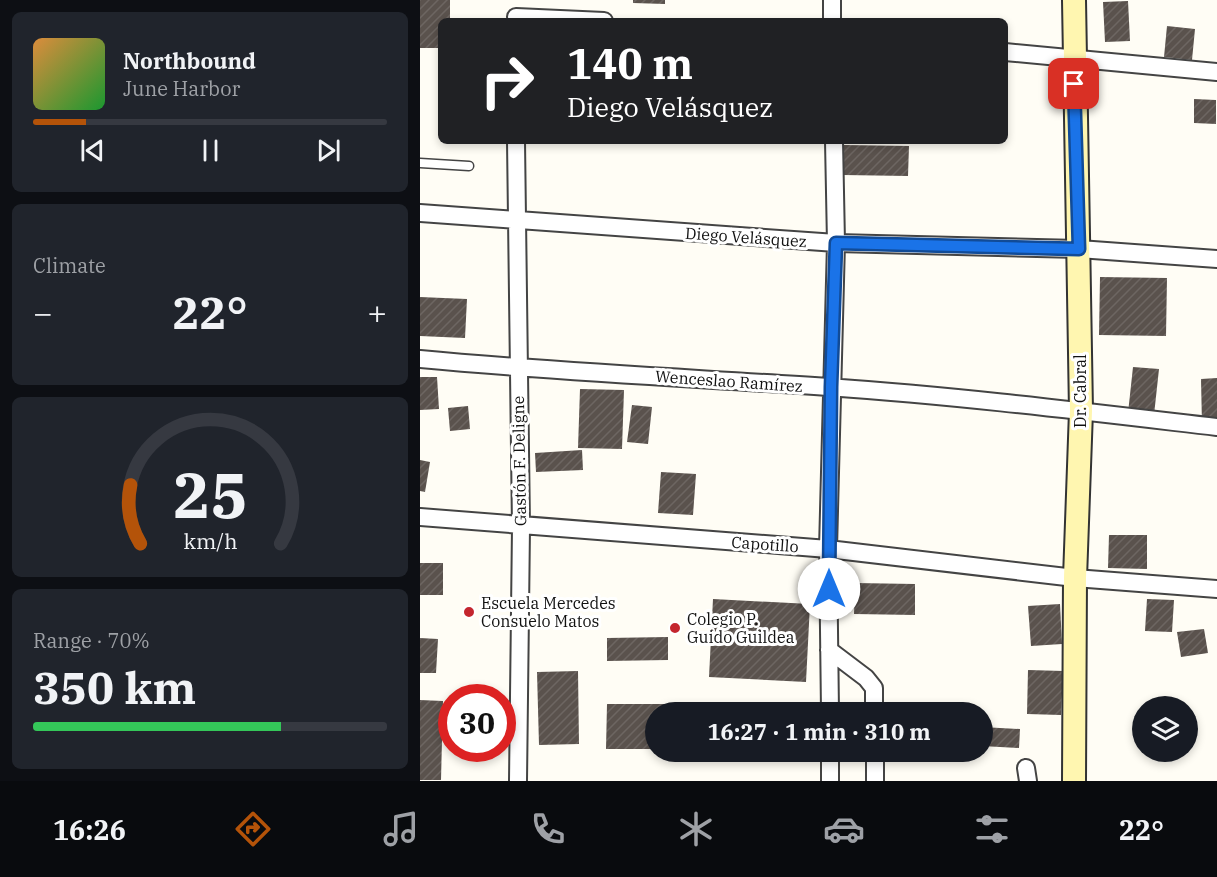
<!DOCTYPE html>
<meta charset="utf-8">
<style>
body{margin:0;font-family:"IBM Plex Serif",serif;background:#20242c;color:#f1f3f6;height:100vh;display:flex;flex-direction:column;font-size:22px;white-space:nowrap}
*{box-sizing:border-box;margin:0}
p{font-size:20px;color:#9ea1a6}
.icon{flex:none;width:33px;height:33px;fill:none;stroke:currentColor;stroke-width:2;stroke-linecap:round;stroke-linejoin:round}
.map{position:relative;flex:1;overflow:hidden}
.details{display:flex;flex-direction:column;gap:12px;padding:12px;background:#0d0f14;width:420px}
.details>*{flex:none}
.banner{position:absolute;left:18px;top:18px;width:570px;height:126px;border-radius:9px;box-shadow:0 3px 9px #0003;background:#202124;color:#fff;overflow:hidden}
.controls{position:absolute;left:712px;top:696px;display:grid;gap:12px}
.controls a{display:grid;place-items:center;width:66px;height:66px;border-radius:50%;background:#171b24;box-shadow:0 3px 9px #0003;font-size:30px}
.speed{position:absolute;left:18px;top:684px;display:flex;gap:12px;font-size:30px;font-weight:700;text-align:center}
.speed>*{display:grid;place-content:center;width:78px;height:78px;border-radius:50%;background:#171b24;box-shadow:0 3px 9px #0003;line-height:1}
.speed .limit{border:9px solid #d22;background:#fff;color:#111}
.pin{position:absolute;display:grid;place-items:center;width:51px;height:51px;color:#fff;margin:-26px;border-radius:12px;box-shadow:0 3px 9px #0006}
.me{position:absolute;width:66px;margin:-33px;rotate:0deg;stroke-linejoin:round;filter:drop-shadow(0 0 4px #0008)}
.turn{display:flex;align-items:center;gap:21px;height:126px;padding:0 30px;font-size:27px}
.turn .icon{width:78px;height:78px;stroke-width:2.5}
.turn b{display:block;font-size:42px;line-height:51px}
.big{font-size:45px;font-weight:700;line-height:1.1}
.details .widget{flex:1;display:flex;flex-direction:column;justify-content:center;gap:9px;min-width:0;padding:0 21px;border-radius:9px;background:#20242c}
.details .dial{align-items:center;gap:0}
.dial svg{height:156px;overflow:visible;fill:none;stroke:#363941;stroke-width:7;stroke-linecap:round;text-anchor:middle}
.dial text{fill:#f1f3f6;stroke:none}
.song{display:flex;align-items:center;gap:18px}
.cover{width:72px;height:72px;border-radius:9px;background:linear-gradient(135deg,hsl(30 70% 55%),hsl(130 70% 35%))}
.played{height:6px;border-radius:3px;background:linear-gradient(90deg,#b45309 15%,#363941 15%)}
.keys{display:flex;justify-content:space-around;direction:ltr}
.heat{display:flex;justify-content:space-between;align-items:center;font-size:33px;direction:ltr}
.charge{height:9px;border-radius:4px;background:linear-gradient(90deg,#34c759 70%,#363941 0)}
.trip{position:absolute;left:225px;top:702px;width:348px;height:60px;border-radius:30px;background:#171b24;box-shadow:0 3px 9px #0003;font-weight:700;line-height:60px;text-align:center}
.menu{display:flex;height:96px;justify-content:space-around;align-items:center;background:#090b0e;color:#9ea1a6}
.menu .icon{width:42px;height:42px}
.menu .active{color:#b45309}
.menu b{font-size:27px;color:#f1f3f6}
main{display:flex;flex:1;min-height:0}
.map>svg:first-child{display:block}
</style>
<main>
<section class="details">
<div class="widget">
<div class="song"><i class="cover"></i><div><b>Northbound</b><p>June Harbor</p></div></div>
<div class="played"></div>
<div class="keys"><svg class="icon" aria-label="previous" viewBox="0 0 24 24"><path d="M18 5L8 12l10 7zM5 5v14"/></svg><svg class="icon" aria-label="pause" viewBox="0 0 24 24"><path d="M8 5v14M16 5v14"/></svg><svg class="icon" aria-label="next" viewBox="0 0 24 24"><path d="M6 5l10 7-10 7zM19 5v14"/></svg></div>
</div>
<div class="widget"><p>Climate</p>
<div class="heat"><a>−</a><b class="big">22°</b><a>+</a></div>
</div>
<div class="widget dial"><svg viewBox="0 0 100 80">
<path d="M14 69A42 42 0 1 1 86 69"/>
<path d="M14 69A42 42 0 0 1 9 39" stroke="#b45309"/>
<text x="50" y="56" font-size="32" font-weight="700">25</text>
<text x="50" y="72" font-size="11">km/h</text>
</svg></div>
<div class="widget"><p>Range · 70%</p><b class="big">350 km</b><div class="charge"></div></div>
</section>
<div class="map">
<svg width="797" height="781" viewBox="0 0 797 781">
<defs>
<pattern id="building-hatch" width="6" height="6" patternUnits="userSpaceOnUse" patternTransform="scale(1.5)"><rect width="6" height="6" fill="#5a524d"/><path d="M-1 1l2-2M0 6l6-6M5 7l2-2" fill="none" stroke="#6d6662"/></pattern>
</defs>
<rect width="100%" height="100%" fill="#fffdf5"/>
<path fill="url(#building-hatch)" d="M0 0H30V21H21V48H0Z
M213 0H245V4L213 3Z
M708 1 710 41 685 42 683 2Z
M747 26 775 29 772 60 744 57Z
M774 99 796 100V124L774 123Z
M424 145 489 146 488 176 423 175Z
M680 277 747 278 746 336 679 335Z
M0 297 47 299 45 338 0 336Z
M713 367 739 369 734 415 708 413Z
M0 377H17L19 409 0 410Z
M797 378V425H782L781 379Z
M160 389 204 390 202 449 158 448Z
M212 405 232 407 228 444 207 442Z
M48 406 50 429 30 431 28 408Z
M162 450 163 470 116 472 115 453Z
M0 460 10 462 5 492 0 491Z
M241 472 276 474 273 515 238 513Z
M689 535H727V569L688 568Z
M0 563H23V595H0Z
M435 583 495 584V615L434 614Z
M293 599 390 604 386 682 289 677Z
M727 599 754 600 752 632 725 631Z
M640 604 642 644 611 646 608 606Z
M784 629 788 653 761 657 757 632Z
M248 637V660L187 661V638Z
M0 638 18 639 16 673H0Z
M608 670 643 671 641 715 607 714Z
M158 671 159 744 119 745 117 672Z
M0 700 23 701 21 780H0Z
M187 704H320L319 712H236V749H186Z
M471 710H512V712H471Z
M562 727 600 729 599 748 562 746Z"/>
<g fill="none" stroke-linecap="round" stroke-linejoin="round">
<defs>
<path id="lane" d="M0 163 49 166"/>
<path id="street" d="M412 0V21
M96 17 184 21
M585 52 797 72
M96 141 101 527 98 781
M0 213 416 243 659 249 797 259
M0 359C136 372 272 378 408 387 538 396 668 412 797 427
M0 517 408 549 655 578 797 589
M409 650 446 678 454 688V712
M410 712 408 549 416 243 414 141
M410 752V781
M455 752V781
M606 768 608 781"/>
<path id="secondary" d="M654 781 655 578 661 411 654 0"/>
</defs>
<use href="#lane" stroke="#444" stroke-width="11"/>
<use href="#street" stroke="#444" stroke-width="20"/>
<use href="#secondary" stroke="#333" stroke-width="26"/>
<use href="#lane" stroke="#fff" stroke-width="8"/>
<use href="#street" stroke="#fff" stroke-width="16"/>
<use href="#secondary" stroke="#fff6b0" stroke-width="22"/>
</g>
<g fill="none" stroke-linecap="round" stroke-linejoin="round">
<defs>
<path id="route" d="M409 589 411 387 416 243 659 249 654 84"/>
</defs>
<use href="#route" stroke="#114b97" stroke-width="15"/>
<use href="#route" stroke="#1a73e8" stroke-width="10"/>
</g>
<g fill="#c4262e" stroke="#fff" stroke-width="2">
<circle cx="49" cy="612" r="6"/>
<circle cx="255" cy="628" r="6"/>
</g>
<g text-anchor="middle" stroke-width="6" stroke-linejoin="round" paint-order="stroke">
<g font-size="16" fill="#111" stroke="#fff">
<text transform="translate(326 237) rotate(4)" y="6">Diego Velásquez</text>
<text transform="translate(309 381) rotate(4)" y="6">Wenceslao Ramírez</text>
<text transform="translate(660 391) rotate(-90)" y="6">Dr. Cabral</text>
<text transform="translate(99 461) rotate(-91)" y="6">Gastón F. Deligne</text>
<text transform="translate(345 544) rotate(4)" y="6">Capotillo</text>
</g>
<g font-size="16" fill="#111" stroke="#fff" text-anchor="start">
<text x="61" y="609">Escuela Mercedes<tspan x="61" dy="18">Consuelo Matos</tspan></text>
<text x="267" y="625">Colegio P.<tspan x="267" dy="18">Guido Guildea</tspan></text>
</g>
</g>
</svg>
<div class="controls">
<a><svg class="icon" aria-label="layers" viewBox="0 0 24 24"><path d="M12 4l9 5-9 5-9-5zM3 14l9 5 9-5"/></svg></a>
</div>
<div class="speed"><div class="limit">30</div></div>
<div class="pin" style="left:654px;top:84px;background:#d93025"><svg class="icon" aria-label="arrive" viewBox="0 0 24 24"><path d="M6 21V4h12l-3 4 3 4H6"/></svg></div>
<svg class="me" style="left:409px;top:589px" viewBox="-20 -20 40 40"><circle r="19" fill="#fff"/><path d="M0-13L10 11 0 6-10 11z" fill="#1a73e8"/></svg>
<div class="trip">16:27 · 1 min · 310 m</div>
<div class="banner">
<div class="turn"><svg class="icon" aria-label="right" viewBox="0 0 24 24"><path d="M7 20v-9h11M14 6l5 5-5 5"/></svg><div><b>140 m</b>Diego Velásquez</div></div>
</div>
</div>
</main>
<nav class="menu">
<b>16:26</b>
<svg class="icon active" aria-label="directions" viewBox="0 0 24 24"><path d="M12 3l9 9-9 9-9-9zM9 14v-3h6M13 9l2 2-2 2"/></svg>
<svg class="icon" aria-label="music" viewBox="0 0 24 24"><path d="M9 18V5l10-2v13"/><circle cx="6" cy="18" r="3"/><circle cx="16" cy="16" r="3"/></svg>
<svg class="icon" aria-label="phone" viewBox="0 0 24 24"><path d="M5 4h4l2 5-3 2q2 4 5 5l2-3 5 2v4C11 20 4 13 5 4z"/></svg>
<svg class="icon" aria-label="climate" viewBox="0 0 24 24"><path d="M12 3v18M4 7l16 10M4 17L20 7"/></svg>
<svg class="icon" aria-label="car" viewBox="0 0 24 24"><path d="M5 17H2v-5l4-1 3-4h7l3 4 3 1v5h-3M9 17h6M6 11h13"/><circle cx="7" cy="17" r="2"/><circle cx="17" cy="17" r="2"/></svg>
<svg class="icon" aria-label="filters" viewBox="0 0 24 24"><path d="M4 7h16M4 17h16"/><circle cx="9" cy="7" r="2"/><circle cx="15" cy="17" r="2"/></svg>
<b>22°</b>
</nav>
